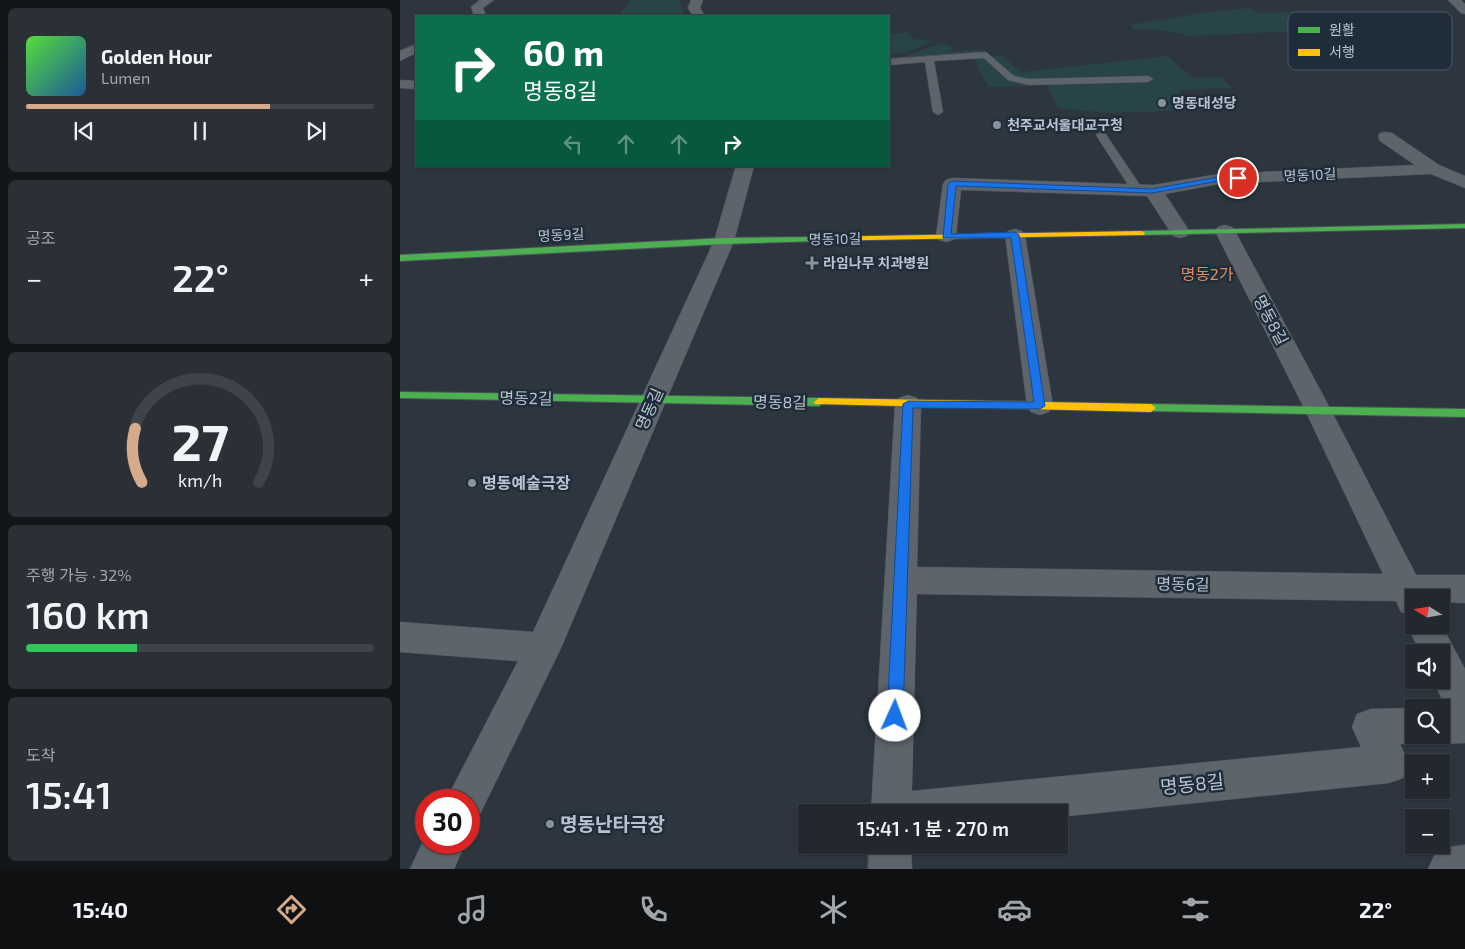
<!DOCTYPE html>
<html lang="ko">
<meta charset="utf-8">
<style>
body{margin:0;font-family:"Exo 2","Noto Sans KR",sans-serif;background:#2a3036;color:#f1f3f6;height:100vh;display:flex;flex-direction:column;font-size:19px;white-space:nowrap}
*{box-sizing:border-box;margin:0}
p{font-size:16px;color:#a2a6aa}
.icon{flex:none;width:28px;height:28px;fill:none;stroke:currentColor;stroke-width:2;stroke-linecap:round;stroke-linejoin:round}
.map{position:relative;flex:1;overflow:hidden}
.details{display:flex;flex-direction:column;gap:8px;padding:8px;background:#131619;width:400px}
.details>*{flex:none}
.guide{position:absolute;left:15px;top:15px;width:475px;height:152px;border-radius:0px;box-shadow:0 1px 4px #0004,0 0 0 1px #3f444a;background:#0b6e4f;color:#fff;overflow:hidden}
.needle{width:32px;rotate:281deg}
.fabs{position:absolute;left:1005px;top:589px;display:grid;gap:10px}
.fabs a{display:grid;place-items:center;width:45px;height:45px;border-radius:0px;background:#22282e;box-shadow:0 1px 4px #0004,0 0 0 1px #3f444a;font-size:25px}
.speed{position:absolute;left:15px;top:789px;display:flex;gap:10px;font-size:25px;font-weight:700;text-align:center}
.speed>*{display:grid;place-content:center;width:65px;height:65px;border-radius:50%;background:#22282e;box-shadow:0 1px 4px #0004,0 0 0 1px #3f444a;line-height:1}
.speed .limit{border:8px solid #d22;background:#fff;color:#111}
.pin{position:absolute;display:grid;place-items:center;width:42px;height:42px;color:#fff;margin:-21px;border:2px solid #fff;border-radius:50%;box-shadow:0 1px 5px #0007}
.me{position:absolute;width:55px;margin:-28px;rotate:2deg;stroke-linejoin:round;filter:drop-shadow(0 0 4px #0008)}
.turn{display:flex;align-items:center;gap:18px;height:105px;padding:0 25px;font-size:22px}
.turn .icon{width:65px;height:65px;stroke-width:2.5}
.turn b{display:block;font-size:35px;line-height:42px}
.lanes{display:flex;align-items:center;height:48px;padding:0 25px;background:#0003;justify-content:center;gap:25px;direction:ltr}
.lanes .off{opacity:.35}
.big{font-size:38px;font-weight:600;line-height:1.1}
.details .card{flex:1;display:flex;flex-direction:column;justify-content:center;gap:8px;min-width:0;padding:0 18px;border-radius:8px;background:#2a3036}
.details .dial{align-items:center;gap:0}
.dial svg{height:130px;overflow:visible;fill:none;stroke:#3f444a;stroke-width:7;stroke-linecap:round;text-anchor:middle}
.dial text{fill:#f1f3f6;stroke:none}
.song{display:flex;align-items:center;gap:15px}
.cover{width:60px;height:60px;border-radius:8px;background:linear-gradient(135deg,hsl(110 70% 55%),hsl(210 70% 35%))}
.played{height:5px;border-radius:2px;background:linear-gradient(90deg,#d6ab8b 70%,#3f444a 70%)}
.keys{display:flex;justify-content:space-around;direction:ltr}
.heat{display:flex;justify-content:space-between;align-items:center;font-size:28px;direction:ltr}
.charge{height:8px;border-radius:4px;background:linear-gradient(90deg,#34c759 32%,#3f444a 0)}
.trip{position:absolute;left:398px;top:804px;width:270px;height:50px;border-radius:0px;background:#22282e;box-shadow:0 1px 4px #0004,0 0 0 1px #3f444a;font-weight:600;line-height:50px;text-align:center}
.tabs{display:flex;height:80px;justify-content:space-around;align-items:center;background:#0e1012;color:#a2a6aa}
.tabs .icon{width:35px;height:35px}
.tabs .current{color:#d6ab8b}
.tabs b{font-size:22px;color:#f1f3f6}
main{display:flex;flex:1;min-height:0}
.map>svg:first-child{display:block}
</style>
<main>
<section class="details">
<div class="card">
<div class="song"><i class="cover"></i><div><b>Golden Hour</b><p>Lumen</p></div></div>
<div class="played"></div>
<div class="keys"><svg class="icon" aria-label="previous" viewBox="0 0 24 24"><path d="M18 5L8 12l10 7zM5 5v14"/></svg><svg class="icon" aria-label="pause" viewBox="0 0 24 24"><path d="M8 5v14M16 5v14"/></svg><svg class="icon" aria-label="next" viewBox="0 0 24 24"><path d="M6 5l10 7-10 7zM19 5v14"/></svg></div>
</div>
<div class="card"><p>공조</p>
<div class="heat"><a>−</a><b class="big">22°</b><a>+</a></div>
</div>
<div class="card dial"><svg viewBox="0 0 100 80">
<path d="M14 69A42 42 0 1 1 86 69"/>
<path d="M14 69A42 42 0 0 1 10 36" stroke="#d6ab8b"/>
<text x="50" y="56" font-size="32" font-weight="700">27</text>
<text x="50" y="72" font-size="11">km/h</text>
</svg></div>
<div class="card"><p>주행 가능 · 32%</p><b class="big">160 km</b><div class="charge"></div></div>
<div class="card"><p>도착</p><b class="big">15:41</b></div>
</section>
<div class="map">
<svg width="1065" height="869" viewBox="0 0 1065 869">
<rect width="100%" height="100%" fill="#2d363e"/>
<path fill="#294446" d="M231 0H280L284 16H220L222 11Z
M850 8 859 13 932 11 950 29 786 36 784 34 750 29 735 30 729 25 808 12Z
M507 32 514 39 533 41 518 48 489 56V35Z
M542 43 553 47 551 52 578 49 584 54 497 59Z
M601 55 621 72 768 56 792 78 821 77 832 88 779 90 789 105H786L789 110 708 113 658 108 647 85 588 87 574 58Z"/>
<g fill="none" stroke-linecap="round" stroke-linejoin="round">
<defs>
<path id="lane" d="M586 52 614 76 629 79 748 76 753 79 748 82 629 85 608 80 584 58 534 61 543 112 538 115 533 112 525 62 489 65V59Z
M701 132 705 133 744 191 742 194 738 195 732 191 696 135Z"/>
<path id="street" d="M80 0H94L83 8 86 16H74L71 7Z
M291 0H303L300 8 305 16H293L288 8Z
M1048 0H1061L1065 4V14L1061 13Z
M16 44V53L0 61V51Z
M0 80 16 81V89L0 88Z
M986 132 992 133 1039 165 1065 176V188L1031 174 819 184 765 194 790 232 787 236 780 238 773 236 747 196 561 190 556 236 553 240 546 242 539 240 536 236 543 184 546 180 552 178 753 185 819 174 1015 165 980 141 978 137 980 133Z
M336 166H354L334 241 161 648 80 814 69 819V800H46L118 661 0 652V622L133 632 314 241Z
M825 225 832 227 835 231 931 410 1016 575H1065V603L1041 602V598H1014V625L1041 624 1065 669V743L1041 744 1028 739 1014 744H1000L1009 764 1003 778 989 783 659 817V812H471L495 404 499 398 508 395 517 398 521 404 517 567 983 574 905 410 815 231 818 227ZM517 594 996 601 1001 612 1011 615 1007 625 1020 652H1041V680H1033L1046 708H1041V735H1014V708L971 709 957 714 952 727 961 747 512 791Z
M615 229 622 231 625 235 653 406 649 412 640 415 631 412 627 406 605 235 608 231Z
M26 835V842H66L54 869H10Z
M469 845H511L512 869H468Z
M1065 845V869H1028L1035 854 1050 847Z"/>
<path id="fast" d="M1065 224V228L741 235 737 233 741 231Z
M417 237H420V241L324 244 0 261V255L324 238Z
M0 392 419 398 424 402 419 406 0 398Z
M751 404 1065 409V417L747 411 746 408Z"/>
<path id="slow" d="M741 231 745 233 744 235 417 241 413 239 417 237Z
M419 398 751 404 756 408 751 412 415 404 414 402Z"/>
</defs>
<use href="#lane" stroke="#4b535a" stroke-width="1"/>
<use href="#street" stroke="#4b535a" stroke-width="1"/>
<use href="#fast" stroke="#4b535a" stroke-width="2"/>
<use href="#slow" stroke="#4b535a" stroke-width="2"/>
<use href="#lane" fill="#5e646b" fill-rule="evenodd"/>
<use href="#street" fill="#5e646b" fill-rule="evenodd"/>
<use href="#fast" fill="#4caf50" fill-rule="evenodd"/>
<use href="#slow" fill="#ffc107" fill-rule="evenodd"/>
</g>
<path fill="#1a73e8" stroke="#114b97" d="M838 176 842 178 841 180 819 181 752 193 556 186 551 234 615 232 619 235 645 406 640 409 513 408 503 716 500 721 495 723 489 721 487 716 503 404 508 401 634 402 611 238H543L548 184 552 181 752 189 819 177Z"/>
<g fill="#87929c" stroke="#1f2d3a" stroke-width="2">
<circle cx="762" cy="103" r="5"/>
<circle cx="597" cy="125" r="5"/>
<path d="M409.5 255.5h5v5h5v5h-5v5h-5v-5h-5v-5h5z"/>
<circle cx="72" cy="483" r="5"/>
<circle cx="150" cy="824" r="5"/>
</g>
<g text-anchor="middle" stroke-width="5" stroke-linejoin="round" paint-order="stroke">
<g font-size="14" font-weight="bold" fill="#b8c3ce" stroke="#1f2d3a" text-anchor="start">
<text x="772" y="108">명동대성당</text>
<text x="607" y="130">천주교서울대교구청</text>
<text x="423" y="268">라임나무 치과병원</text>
</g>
<g font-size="14" fill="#b8c3ce" stroke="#1f2d3a">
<text transform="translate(910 175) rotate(-3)" y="5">명동10길</text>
<text transform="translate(161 235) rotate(-3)" y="5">명동9길</text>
<text transform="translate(435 239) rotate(-1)" y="5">명동10길</text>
</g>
<g font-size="16" fill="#de8a63" stroke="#1f2d3a">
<text x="807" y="280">명동2가</text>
</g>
<g font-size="16" fill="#b8c3ce" stroke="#1f2d3a">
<text transform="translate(871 320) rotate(62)" y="6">명동8길</text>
<text transform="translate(126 398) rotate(1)" y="6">명동2길</text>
<text transform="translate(380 402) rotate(1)" y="6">명동8길</text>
<text transform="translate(249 409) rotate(-66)" y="6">명동길</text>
<text transform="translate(783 584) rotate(1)" y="6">명동6길</text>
</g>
<g font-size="16" font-weight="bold" fill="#b8c3ce" stroke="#1f2d3a" text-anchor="start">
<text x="82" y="489">명동예술극장</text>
</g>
<g font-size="19" fill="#b8c3ce" stroke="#1f2d3a">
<text transform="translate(792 784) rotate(-6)" y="7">명동8길</text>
</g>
<g font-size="19" font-weight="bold" fill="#b8c3ce" stroke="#1f2d3a" text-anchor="start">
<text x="160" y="831">명동난타극장</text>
</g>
</g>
<rect x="888" y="12" width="164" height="58" rx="8" fill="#1f2d3a" stroke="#4d5a66" stroke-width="1"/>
<rect x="898" y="27" width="22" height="6" fill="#4caf50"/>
<rect x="898" y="49" width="22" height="7" fill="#ffc107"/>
<g font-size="14" fill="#b8c3ce">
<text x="929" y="35">원활</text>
<text x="929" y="57">서행</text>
</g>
</svg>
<div class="fabs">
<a><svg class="needle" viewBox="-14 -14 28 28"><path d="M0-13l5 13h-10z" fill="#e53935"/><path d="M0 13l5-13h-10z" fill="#a2a6aa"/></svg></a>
<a><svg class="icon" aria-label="sound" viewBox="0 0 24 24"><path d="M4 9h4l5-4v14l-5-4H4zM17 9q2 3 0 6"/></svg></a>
<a><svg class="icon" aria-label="search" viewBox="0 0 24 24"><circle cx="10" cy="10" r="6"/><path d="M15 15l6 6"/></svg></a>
<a>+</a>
<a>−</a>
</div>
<div class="speed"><div class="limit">30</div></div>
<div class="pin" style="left:838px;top:178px;background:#d93025"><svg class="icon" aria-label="arrive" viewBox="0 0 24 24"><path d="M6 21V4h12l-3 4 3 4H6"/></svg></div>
<svg class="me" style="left:495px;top:716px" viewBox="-20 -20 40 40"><circle r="19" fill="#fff"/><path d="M0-13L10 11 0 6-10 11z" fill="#1a73e8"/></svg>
<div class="trip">15:41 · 1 분 · 270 m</div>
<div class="guide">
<div class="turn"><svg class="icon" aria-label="right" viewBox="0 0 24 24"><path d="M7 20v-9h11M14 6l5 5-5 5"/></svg><div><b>60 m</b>명동8길</div></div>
<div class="lanes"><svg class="icon off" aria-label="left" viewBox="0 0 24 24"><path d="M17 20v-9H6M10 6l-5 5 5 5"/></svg><svg class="icon off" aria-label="ahead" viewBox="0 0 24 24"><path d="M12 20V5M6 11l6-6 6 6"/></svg><svg class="icon off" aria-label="ahead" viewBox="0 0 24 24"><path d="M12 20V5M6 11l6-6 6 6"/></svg><svg class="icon" aria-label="right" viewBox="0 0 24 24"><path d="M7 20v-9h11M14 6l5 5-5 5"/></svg></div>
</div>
</div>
</main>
<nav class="tabs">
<b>15:40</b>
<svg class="icon current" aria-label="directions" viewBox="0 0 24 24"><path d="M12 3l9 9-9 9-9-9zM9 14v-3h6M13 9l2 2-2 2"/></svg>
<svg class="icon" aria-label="music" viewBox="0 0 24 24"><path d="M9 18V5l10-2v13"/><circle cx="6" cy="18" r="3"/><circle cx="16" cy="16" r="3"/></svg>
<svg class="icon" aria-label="phone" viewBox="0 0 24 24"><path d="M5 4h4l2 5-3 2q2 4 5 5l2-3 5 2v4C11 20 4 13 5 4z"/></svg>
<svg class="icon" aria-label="climate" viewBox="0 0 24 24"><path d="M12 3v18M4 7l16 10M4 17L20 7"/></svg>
<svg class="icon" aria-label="car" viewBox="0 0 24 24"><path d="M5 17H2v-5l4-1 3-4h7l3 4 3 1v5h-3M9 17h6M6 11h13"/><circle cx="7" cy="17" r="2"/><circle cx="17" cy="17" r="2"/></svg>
<svg class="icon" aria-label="filters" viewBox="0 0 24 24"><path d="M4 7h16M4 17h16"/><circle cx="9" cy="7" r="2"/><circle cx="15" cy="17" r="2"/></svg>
<b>22°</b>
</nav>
